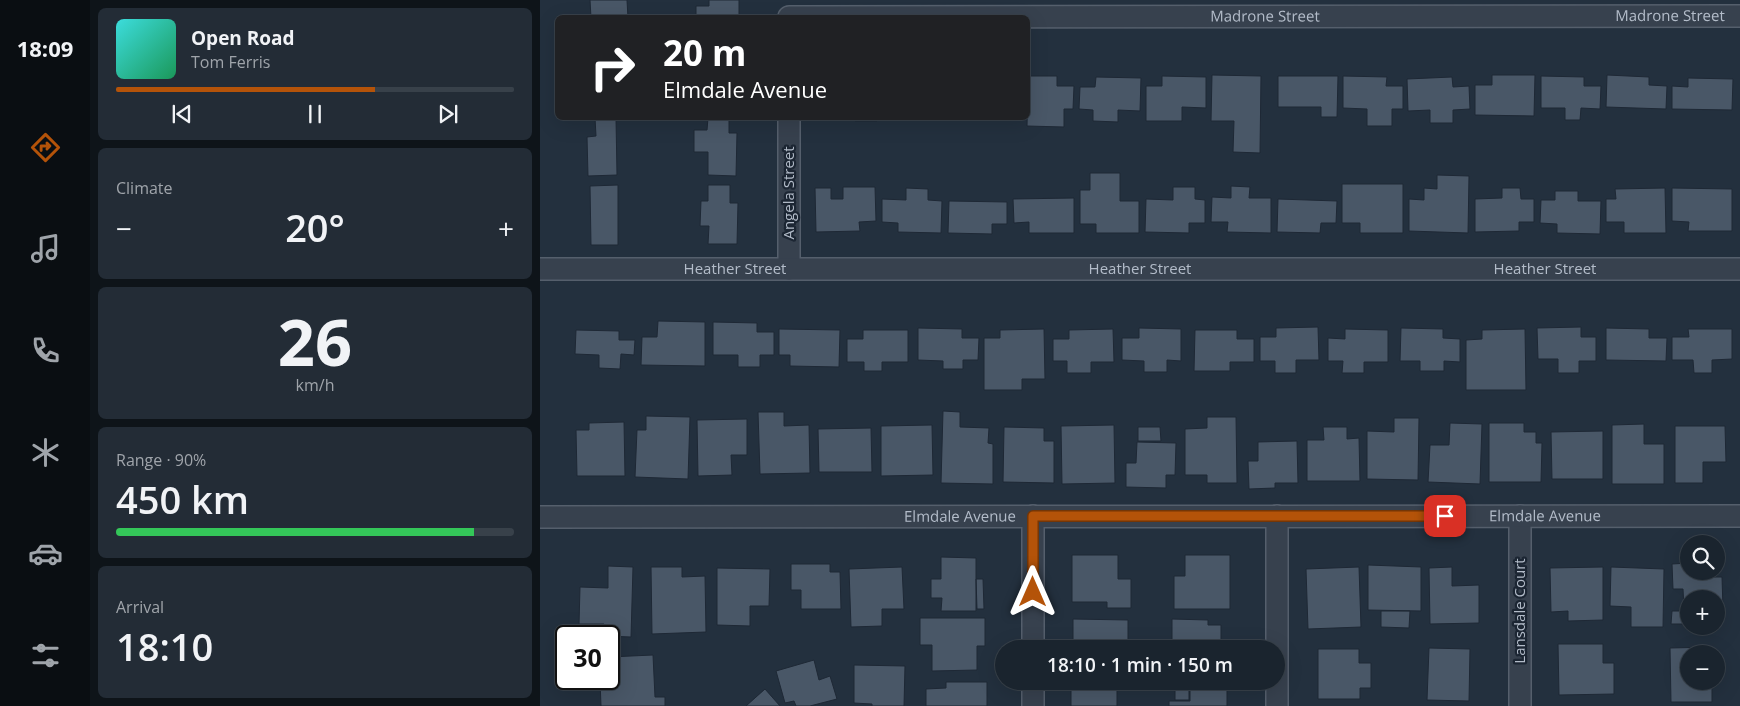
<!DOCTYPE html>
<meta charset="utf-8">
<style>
body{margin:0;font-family:"Open Sans",sans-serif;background:#232c36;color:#f1f3f6;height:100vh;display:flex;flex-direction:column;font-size:19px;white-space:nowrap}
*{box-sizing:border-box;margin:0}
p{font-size:16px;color:#9fa4aa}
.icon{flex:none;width:28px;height:28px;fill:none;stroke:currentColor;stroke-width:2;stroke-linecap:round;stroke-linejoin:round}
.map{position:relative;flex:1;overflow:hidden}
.details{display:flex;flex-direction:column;gap:8px;padding:8px;background:#0e1419;width:450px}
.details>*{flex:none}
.guide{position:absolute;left:15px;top:15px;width:475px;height:105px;border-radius:8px;box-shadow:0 5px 20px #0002,0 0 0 1px #38414a;background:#202124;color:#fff;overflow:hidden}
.tools{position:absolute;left:1140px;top:535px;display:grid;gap:10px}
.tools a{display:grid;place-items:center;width:45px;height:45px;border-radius:50%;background:#1a242e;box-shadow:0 5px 20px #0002,0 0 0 1px #38414a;font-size:25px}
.speed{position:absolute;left:15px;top:625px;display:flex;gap:10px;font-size:25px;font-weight:700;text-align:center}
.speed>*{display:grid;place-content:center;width:65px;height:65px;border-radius:50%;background:#1a242e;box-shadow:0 5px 20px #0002,0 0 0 1px #38414a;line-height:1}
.speed .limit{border:2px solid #111;border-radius:8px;background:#fff;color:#111}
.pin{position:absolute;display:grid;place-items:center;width:42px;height:42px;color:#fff;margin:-21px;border-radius:10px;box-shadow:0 2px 8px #0006}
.me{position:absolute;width:55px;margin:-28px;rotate:0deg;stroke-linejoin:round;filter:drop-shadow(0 0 4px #0008)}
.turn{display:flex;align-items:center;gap:18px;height:105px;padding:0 25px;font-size:22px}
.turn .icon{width:65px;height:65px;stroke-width:2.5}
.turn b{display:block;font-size:35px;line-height:42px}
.big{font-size:38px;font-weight:600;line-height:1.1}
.details .card{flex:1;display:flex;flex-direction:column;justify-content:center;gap:8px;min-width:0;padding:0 18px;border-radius:8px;background:#232c36}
.details .dial{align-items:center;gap:0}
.dial b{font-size:65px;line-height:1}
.song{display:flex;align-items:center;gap:15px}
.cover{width:60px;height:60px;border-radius:8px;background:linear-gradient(135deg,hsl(180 70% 55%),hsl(150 70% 35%))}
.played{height:5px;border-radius:2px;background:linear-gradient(90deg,#b45309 65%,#38414a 65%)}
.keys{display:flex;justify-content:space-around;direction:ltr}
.heat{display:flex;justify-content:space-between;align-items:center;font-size:28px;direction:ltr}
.charge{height:8px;border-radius:4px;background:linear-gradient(90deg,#34c759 90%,#38414a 0)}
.trip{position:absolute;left:455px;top:640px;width:290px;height:50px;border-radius:25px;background:#1a242e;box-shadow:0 5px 20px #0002,0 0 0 1px #38414a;font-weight:600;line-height:50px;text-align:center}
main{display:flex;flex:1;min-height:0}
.dock{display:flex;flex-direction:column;width:90px;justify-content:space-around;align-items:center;background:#0a0e12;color:#9fa4aa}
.dock .icon{width:35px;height:35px}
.dock .active{color:#b45309}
.dock b{font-size:22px;color:#f1f3f6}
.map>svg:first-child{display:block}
</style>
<main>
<nav class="dock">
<b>18:09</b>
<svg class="icon active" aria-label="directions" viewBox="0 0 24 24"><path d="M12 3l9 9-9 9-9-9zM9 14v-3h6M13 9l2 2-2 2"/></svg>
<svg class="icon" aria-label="music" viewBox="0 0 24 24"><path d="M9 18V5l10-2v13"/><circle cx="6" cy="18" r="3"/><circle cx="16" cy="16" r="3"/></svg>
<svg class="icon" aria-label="phone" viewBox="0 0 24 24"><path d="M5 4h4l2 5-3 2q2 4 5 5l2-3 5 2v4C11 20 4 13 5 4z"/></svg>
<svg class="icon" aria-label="climate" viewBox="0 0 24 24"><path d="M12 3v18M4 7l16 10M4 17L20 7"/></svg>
<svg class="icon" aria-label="car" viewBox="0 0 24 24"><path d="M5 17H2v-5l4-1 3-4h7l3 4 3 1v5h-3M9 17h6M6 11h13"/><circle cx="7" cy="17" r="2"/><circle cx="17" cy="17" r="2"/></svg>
<svg class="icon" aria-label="filters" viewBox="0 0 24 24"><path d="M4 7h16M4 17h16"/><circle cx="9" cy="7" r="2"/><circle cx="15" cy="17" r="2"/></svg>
</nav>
<section class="details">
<div class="card">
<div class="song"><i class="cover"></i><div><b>Open Road</b><p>Tom Ferris</p></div></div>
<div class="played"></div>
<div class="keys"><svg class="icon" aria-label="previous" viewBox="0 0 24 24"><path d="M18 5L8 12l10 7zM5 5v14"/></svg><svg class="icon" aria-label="pause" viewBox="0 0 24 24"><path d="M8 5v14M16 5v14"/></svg><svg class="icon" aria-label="next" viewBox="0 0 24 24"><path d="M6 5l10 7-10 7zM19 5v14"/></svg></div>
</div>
<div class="card"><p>Climate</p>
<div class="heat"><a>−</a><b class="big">20°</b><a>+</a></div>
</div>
<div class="card dial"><b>26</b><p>km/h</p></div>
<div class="card"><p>Range · 90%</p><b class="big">450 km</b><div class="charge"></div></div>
<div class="card"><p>Arrival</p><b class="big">18:10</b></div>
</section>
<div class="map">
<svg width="1200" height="706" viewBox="0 0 1200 706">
<rect width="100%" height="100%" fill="#23303e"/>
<path fill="#495767" stroke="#1e2835" d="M50 0H87L88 18H51Z
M169 0H199V18H156V6H169Z
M672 75 721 76 720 153 693 152 694 121H671Z
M952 75H995L994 116 935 115V85H952Z
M1067 75 1109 77V85L1127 86 1126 109 1066 107Z
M488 76H517V86H534L533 109H524V127L487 126Z
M622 76 666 77V108L642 107V121H606V86H622Z
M738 76H798L797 117H781V107H738Z
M803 76 847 77 846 86H863V109H852V126H827V109L803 108Z
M1001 76 1044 77V86H1061L1060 109 1041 108 1040 120H1025V108H1001Z
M556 77 601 78 600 111 578 110V122L553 121V110L539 109 540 87H555Z
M912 77 913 87 929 86 930 109 913 110V123H890V110L868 111 867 79Z
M1148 78 1193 79 1192 110 1132 109V86L1148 87Z
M55 118H76L77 175 48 176 47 137 56 136Z
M168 118H189V133H197L196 176 168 175V152H154V130H167Z
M315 118H336L337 121H315Z
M550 173H580V201H599V233H556V224H540V190H550Z
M897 175 929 176 928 233 869 231V199L884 200V188L897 189Z
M802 184H863V233H820V223H802Z
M78 185V245H51L50 186Z
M168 185H190V203H198L197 244H168L169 226H160L161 201H168Z
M691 186 710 187 709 198H731V233L687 232 688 222H671L672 197 691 198Z
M303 187H335L336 221 319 222 320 231 276 232 275 188H291V199H303Z
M633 187H655V199L665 200V223H649V233L605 232 606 199 633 200Z
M366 188 388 189V200L402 201 401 233 358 232V223L342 222V199L366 200Z
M962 188H980L981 199H994V222H979V231L935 232V199L962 198Z
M1125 188 1126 233H1084V222H1066V199H1076L1075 189Z
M1132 188 1192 189V231H1148L1149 222 1132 221Z
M1015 191H1038V201H1061L1060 234 1017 233V224L1000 223 1001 200H1015Z
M534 198V233H489V222L474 223 473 199Z
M738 199 797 201 796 223H781L780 233 737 232Z
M409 201 467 202V224H452V234L408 233Z
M118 321 165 322V366L101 365 102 337H117Z
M173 322 217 323V332H234V355H220V367H198V355H173Z
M778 327 779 360H756V373H735V361H720V337H736V328Z
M1041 327V337H1056V361H1039V373H1018V359H998L997 328Z
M378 328 422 329V338H439L438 360H423V369H403V361L378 360Z
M599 328 641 329V361L627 360V372H604V361L582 360V338H599Z
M861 328 903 329V338L920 339V362L904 361V371H880V361H860Z
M1066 328 1109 329V338H1127L1126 361 1066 360Z
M239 329 300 330 299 367 250 366V355H239Z
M504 329 505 379H482V390H444V338H460V330Z
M573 329 574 362H551V373H527V361H513V339H529V330Z
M805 329 848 330V362H824V373H802L803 361H788V338L805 339Z
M985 329 986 390H926V340L942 339V330Z
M1148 329H1192V359L1172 360V373H1154L1153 360H1132V337H1149Z
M36 330 79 331V340H95L94 355 81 354 80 369 59 368V355L35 354Z
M323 330H368V362H342V371H324V362H307V339H323Z
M655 330H697V339H714V362H690V371H654Z
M403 411 420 412V427L449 428 448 443 453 444V484L401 483Z
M218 412H244V426L269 425 270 473 220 474Z
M106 416 150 417 148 479 95 477 97 430H106Z
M667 417H696L697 483H667V475H645V429L667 428Z
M854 418H879L878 480 827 479V431L854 432Z
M207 419V455H191L192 475 158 476 157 420Z
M84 422 85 476H37L36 430H49V423Z
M910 423 942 424 940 484 888 482 890 445H909Z
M949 423H984V432H996V443H1002L1001 482H949Z
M1104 424V444H1124V484H1072V425Z
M392 425 393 475 341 476V426Z
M574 425 575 483 522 484 521 426Z
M1135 426H1185L1186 462H1163V483H1135Z
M464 427 504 428V441H514V483L463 482Z
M598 427H620L621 441H598Z
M783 427H807V439L819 438 820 481H767V440H784Z
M331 428 332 472H279L278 429Z
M1063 431V479H1012L1011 432Z
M757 441 758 483H735V488L709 489 708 461H718V442Z
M597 442 636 443 635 475H626V488L586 487V463H596Z
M532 555H578V579H591V608H567V602H532Z
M645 555H690V609H634V576H645Z
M401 557 436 558V611H401L402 598H391V579H401Z
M1149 563V571H1168V577H1182L1183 609H1176V599H1149V609H1144L1143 589H1133L1132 564Z
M251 564H290V572H300L301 609H261V590H251Z
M828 565 881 567V611L828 610Z
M68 566 93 567 91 637 64 636V624H39L40 587 68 588Z
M111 567H142V577L165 576 166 632 112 634Z
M362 567 364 609H342V626L311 627 309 569Z
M819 567 821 627 768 629 766 569Z
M912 567V586L939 585V623L890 624 889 568Z
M1063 567V620L1028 621V611L1011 612 1010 568Z
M1071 567 1124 569 1123 627H1091V607L1070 606Z
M177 568 230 569 229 606H210V626L177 625Z
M436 579H443L444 609H437Z
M841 611H870L869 628 841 627Z
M1132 611H1149V624H1131Z
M380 618H445V646H437V670L392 671V645H380Z
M533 619 588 620V648L599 649H533Z
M632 619 668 620V625H681V649H632Z
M1018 644H1063V663H1074V694L1019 695Z
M1172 647V654H1149V681H1172V702H1131L1130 648Z
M889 648 930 649 929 701 887 700Z
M778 649H819V663H831V688H820V699H778Z
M113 655 115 697H125V706H61L60 680 70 679 69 657Z
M274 660 279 680 290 676 297 699 270 706H256L254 701 245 703 236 671Z
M314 665 365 666 364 706H332V704L314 703Z
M531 681H556V689H577V706H531Z
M650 681H687V706H629V701H650Z
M406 682H447V706H386V689L406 688Z
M225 689 240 706H206Z
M635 689H649V700H635Z"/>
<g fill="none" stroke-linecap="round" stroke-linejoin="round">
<defs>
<g id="minor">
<path id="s1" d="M249 17 1200 16"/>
<path d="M249 118V269"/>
<path id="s2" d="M0 269H1200"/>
<path d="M493 516V649"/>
<path d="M737 516V706"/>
<path d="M980 516V706"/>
<path id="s3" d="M0 517 1200 516"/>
<path d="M493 681V706"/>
</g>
</defs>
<use href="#minor" stroke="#555f6c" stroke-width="24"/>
<use href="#minor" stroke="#37414e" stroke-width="21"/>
</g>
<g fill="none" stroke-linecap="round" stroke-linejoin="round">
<defs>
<path id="route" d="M493 592V516H905"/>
</defs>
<use href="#route" stroke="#753606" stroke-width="12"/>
<use href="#route" stroke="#b45309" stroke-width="9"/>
</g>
<g text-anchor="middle" stroke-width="4.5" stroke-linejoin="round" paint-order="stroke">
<g font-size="15" fill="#b3bcc9" stroke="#1c2633">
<text dy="5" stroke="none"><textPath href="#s1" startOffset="881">Madrone Street</textPath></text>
<text dy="5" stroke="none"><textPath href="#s1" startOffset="476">Madrone Street</textPath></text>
<text transform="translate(249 193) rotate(-90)" y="5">Angela Street</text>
<text dy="5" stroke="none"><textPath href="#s2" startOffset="195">Heather Street</textPath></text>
<text dy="5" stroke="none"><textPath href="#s2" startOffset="600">Heather Street</textPath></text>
<text dy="5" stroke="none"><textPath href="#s2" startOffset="1005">Heather Street</textPath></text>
<text dy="5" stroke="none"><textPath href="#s3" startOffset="420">Elmdale Avenue</textPath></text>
<text dy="5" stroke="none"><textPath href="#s3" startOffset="1005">Elmdale Avenue</textPath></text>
<text transform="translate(980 611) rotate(-90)" y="5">Lansdale Court</text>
</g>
</g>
</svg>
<div class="tools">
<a><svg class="icon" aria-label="search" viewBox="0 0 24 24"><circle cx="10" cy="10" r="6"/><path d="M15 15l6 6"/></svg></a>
<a>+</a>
<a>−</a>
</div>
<div class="speed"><div class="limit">30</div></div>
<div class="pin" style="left:905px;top:516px;background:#d93025"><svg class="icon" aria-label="arrive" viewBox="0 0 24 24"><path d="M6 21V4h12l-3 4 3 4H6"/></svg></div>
<svg class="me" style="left:493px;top:592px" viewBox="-20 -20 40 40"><path d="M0-17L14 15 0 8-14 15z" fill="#b45309" stroke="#fff" stroke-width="4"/></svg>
<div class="trip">18:10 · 1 min · 150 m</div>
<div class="guide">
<div class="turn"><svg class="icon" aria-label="right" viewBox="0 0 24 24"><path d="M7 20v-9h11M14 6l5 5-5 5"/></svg><div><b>20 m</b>Elmdale Avenue</div></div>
</div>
</div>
</main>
